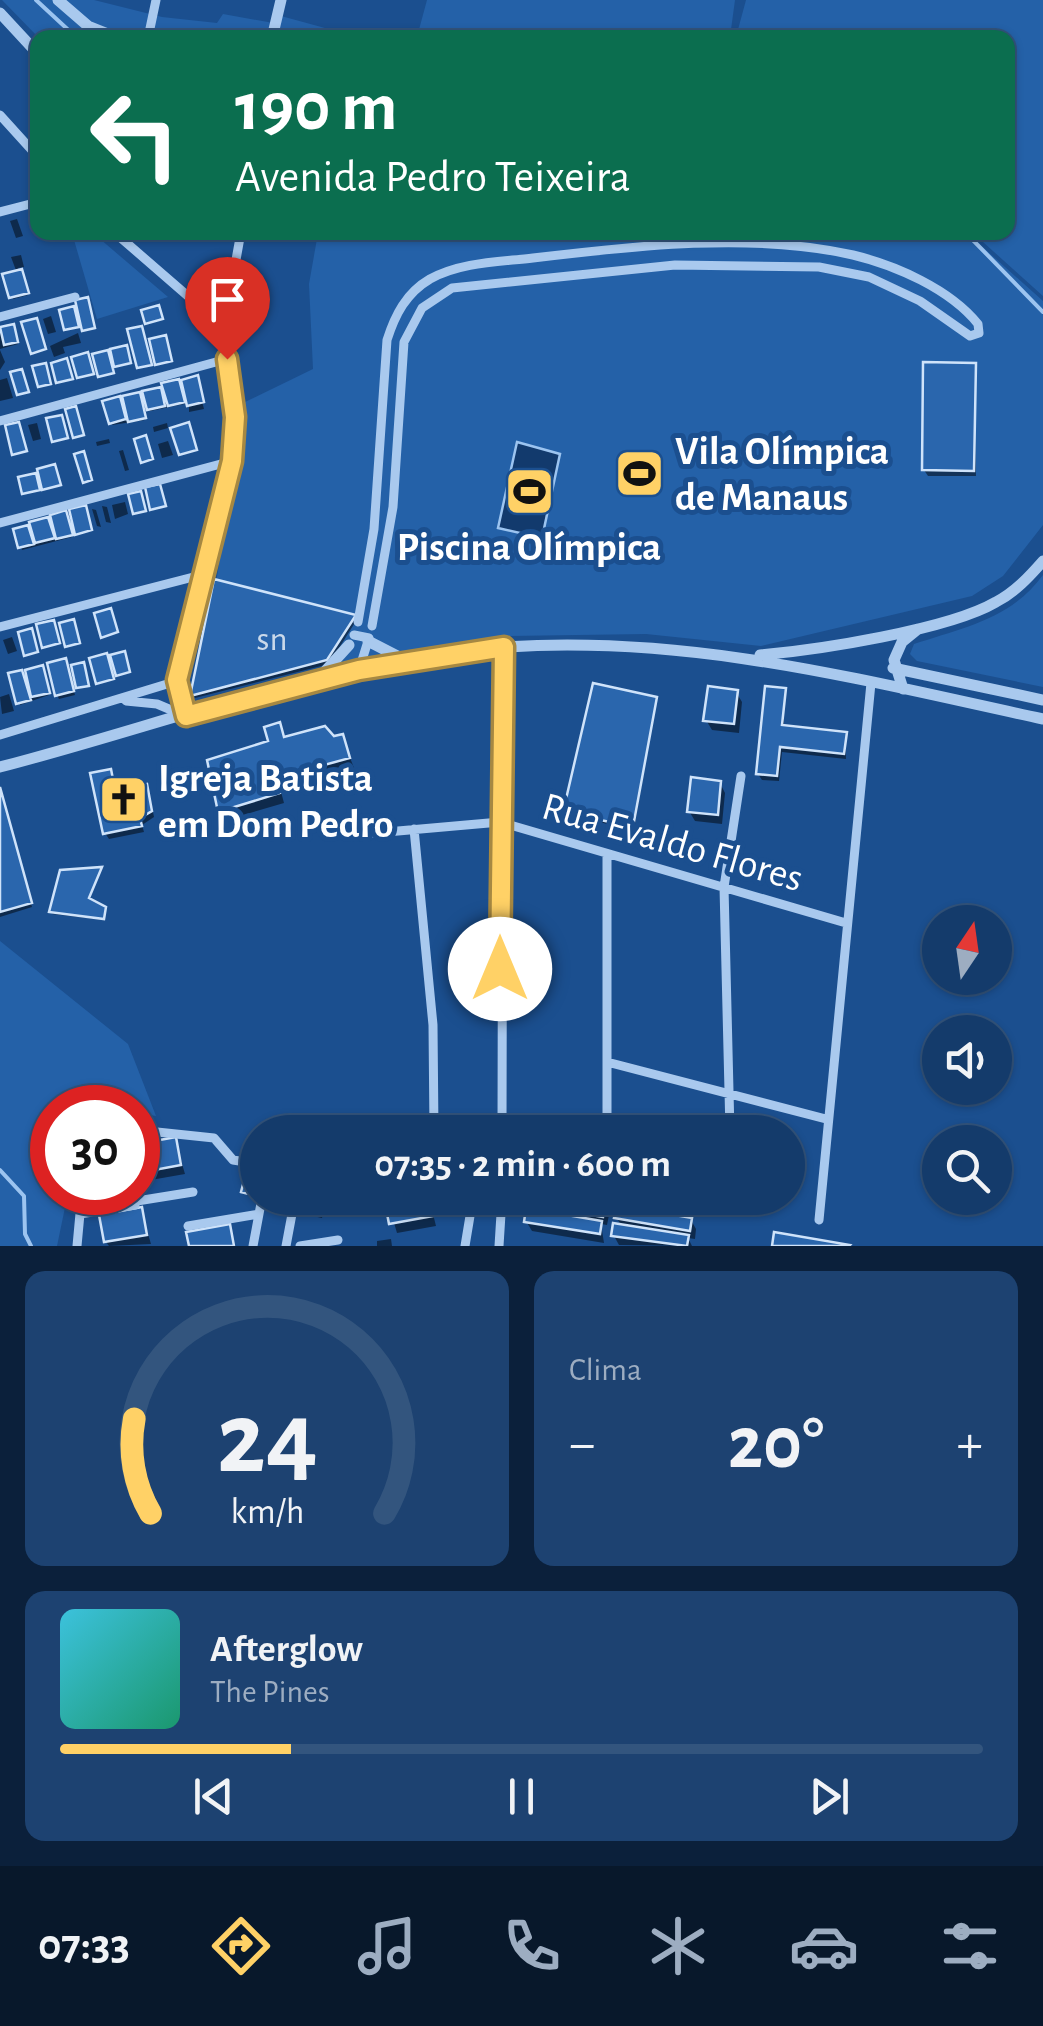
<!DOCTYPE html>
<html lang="pt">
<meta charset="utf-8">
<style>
body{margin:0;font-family:"Alegreya Sans",sans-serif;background:#1d4271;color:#f1f3f6;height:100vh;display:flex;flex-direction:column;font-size:38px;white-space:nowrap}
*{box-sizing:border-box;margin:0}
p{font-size:32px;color:#9dadc1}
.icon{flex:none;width:55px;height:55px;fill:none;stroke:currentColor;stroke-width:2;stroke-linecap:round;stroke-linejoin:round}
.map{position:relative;height:1246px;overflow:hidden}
.panel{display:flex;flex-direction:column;gap:25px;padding:25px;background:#0b203b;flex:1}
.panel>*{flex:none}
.banner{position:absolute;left:30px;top:30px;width:985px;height:210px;border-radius:20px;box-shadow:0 2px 8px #0004,0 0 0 2px #33557e;background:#0b6e4f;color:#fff;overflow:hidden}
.needle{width:65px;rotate:13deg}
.tools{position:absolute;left:922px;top:905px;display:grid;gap:20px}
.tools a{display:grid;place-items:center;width:90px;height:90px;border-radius:50%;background:#143b6b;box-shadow:0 2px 8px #0004,0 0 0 2px #33557e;font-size:50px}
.speed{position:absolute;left:30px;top:1085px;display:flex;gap:20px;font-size:50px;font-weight:700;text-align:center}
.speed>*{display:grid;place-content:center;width:130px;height:130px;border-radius:50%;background:#143b6b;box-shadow:0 2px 8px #0004,0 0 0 2px #33557e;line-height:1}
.speed .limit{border:15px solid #d22;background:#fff;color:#111}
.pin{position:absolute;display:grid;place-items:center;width:85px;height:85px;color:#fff;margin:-102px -42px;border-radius:50% 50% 50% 0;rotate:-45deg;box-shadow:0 0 10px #0007}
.pin .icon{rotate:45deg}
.me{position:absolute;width:110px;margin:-55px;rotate:0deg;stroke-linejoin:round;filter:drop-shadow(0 0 8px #0008)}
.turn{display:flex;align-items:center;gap:35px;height:210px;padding:0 40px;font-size:45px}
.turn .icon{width:130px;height:130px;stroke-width:2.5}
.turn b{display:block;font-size:70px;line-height:85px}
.big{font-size:75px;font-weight:700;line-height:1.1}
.panel .tile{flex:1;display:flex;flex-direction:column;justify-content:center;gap:15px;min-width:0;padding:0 35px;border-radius:20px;background:#1d4271}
.panel .dial{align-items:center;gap:0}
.dial svg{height:260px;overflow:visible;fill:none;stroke:#33557e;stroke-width:7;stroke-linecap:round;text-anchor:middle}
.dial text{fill:#f1f3f6;stroke:none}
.song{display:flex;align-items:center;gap:30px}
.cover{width:120px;height:120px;border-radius:15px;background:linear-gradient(135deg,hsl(190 70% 55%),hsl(160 70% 35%))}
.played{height:10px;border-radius:5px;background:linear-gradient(90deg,#ffd166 25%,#33557e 25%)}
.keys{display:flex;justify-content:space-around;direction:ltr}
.heat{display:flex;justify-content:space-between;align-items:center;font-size:55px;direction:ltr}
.panel .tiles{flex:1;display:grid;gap:25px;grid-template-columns:1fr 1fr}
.tile:last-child{grid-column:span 2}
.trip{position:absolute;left:240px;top:1115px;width:565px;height:100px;border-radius:50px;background:#143b6b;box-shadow:0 2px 8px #0004,0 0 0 2px #33557e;font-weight:700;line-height:100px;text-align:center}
.dock{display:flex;height:160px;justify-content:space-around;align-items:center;background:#08182b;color:#9dadc1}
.dock .icon{width:70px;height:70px}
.dock .on{color:#ffd166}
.dock b{font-size:45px;color:#f1f3f6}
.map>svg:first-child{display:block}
</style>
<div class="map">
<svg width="1043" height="1246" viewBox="0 0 1043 1246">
<rect width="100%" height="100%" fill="#1b4f8f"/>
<path fill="#2461a8" d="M2 0H94L162 17 217 23 223 14 279 24 281 16 358 37H38Z
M427 0H735L730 37H417Z
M746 0H1043V296L973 233 1008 232V38L736 37Z
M72 233H93L168 297 97 319Z
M318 233H967L1043 301V525L1003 576 972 596 761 646 646 634 507 636 323 666 351 626 215 589 245 402 313 369 309 284Z
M1043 575V687L917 661 910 654 914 644C962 628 1011 619 1043 575Z
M0 941 128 1044 156 1116 138 1113V1108H52V1192L68 1193 57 1246H0Z"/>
<path fill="#123a6d" stroke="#9cc4f0" stroke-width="2.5" d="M517 442 560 454 542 538 498 528Z"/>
<path fill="#0007" d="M17 219 23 236 16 238 10 221Z
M21 255 24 267 18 268 28 295 13 299 6 276 17 273 11 257Z
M51 316 56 332 48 334 43 319Z
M13 327 18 344 0 349V330Z
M78 333 81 343 63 347 65 353 54 357 50 346Z
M0 350 5 362 0 370Z
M974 365 976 476H928L924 470Z
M7 378 13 398 0 401V380Z
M196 378 204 409 189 412V403L150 411 145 393Z
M139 397 145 420 112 425 118 399 123 407 124 398Z
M37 423 41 439 33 441 28 425Z
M167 423 168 428 154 432 153 427Z
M109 439 110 443 97 446 96 442Z
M168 441 173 455 162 458 158 444Z
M123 450 129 470 125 471 119 451Z
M125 502 128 514 115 519 112 505Z
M102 506 107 507 111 523 106 522Z
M92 509 96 510 101 527 97 526Z
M65 513 72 537 22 550 16 531Z
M354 618 356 621 329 664 195 698 193 695Z
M12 637 17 651 8 654 3 640Z
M67 665 75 695 59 699 57 695Z
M43 670 49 695 20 705 21 673 26 681 27 672Z
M784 690V728L845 734 846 759 782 752 779 781 762 780 758 774Z
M736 692 742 702 739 733 712 730 706 720Z
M9 694 14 711 2 714 0 697Z
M656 699 634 830 568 815 566 811Z
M279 725 286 739 342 737 354 768 280 788 284 803 226 820 221 811Z
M110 771 116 793 145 787 149 792 154 817 142 825 144 832 109 839 105 833Z
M720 783 725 793 722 824 695 821 689 811Z
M0 791 32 907 0 917Z
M100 869 89 901 104 909 105 920 52 914Z
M175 1140 185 1174 145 1181 138 1147Z
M317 1198H326L322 1218 313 1216Z
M429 1198 436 1226 397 1233 387 1199Z
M531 1198 604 1206 609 1215 607 1225 601 1224 604 1243 532 1231 526 1221 535 1212Z
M141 1210 151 1244 109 1246 106 1242Z
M617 1218 691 1220 696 1229 695 1239 688 1238 692 1246 619 1245 614 1236 622 1227Z
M391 1239 392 1246H377V1241Z"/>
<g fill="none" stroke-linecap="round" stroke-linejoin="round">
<path stroke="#9cc4f0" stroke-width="4" d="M36 0 77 38
M965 232 1043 312
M0 1170 24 1196 25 1234 31 1246"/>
</g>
<path fill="#2a66ad" stroke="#cfe3fa" stroke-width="2.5" d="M22 269 29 293 9 298 2 274Z
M88 297 95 328 82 331 75 300Z
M159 305 163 319 145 324 141 310Z
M74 306 79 327 64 330 59 310Z
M37 318 46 349 31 354 21 322Z
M14 324 18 342 4 345 0 327Z
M142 326 152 365 137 368 127 329Z
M166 335 172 361 155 365 149 339Z
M127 345 131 363 114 367 110 349Z
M108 350 114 373 98 377 92 354Z
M88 352 94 374 77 378 71 357Z
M67 358 73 379 56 383 51 363Z
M923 362 976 363 974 471 922 470Z
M46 363 51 384 38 387 32 366Z
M22 369 29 392 17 395 10 372Z
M198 375 204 402 187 406 181 380Z
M179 379 185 402 168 406 161 383Z
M161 387 165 406 147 410 142 391Z
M140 392 146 418 128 422 122 396Z
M120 396 126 419 109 424 102 401Z
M76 406 84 435 73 438 65 409Z
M62 415 68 438 52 442 46 418Z
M19 422 27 451 12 455 5 425Z
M189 422 197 450 179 455 170 428Z
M146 435 153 459 141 463 134 439Z
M84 451 92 480 83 483 74 454Z
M55 464 61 485 42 490 37 469Z
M36 473 40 490 22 494 18 477Z
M160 484 166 506 150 510 145 487Z
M141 491 146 511 133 514 128 494Z
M86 505 92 530 75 535 69 509Z
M66 510 73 535 56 539 50 515Z
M48 517 55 538 35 543 29 522Z
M28 525 34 544 18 548 13 529Z
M214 579 356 615 327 660 190 696Z
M111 608 118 632 101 638 94 613Z
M74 619 80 643 65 647 59 623Z
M54 620 60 643 42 648 36 624Z
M32 628 38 652 24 656 18 632Z
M125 651 130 672 116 676 110 655Z
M107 653 114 679 96 684 89 658Z
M66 658 74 691 55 696 47 663Z
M84 662 89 686 76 688 71 665Z
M43 665 50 693 31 697 25 670Z
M22 670 31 700 16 704 8 673Z
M593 683 657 697 633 827 563 812Z
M708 686 738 690 734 724 703 721Z
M765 686 786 688 782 725 847 732 844 754 780 747 777 776 756 774Z
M280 722 284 737 325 726 334 736 343 734 350 758 276 778 280 793 218 812 207 760 268 741 264 727Z
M111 769 115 790 147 784 152 811 140 818 142 826 103 834 90 773Z
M691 777 721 781 718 815 687 812Z
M0 787 32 903 0 912Z
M102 867 89 898 106 907 104 919 49 912 60 870Z
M176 1137 181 1165 138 1173V1144Z
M247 1169 258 1171 253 1195 241 1192Z
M384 1198H429L433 1216 389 1224Z
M528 1198H571L605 1203 603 1217 527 1204Z
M617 1205 692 1218 690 1231 614 1218Z
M142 1207 147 1235 104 1242 99 1215Z
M526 1208 602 1221 600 1234 524 1222Z
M613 1223 689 1235 687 1246 611 1236Z
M230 1224 234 1246H189L186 1232Z
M774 1232 850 1245 849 1246H772Z"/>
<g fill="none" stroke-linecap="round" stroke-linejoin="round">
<path stroke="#a9c9ee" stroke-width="9" d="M148 38 156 0
M0 115 38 157
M0 212 38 202
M114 232 212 317C272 401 198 588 177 681L185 716
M0 317 75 297
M223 332 241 232
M0 421 227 359
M0 523 232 461
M358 622 374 529 387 340C395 315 406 293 430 279 461 262 499 262 533 258 633 246 754 232 853 255 895 265 950 289 978 324L979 333 970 336 920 301 869 277 819 267 675 265 452 288 422 308 404 342 393 507 372 626
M0 627 205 574
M354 635 369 638
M359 670 368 641
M126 701 157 704 183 715
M0 735 177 681
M414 829 433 1025 434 1132
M364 834 500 822 846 923
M607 1062 826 1119
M138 1130 214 1138 233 1160 258 1164
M502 1132 503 647
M607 1132V854
M730 1132 724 887 741 776
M733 1198 734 1205
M137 1201 193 1192
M80 1214 135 1205V1192
M819 1220 871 683
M188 1226 259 1214
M77 1246 82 1192
M253 1246 262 1198
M286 1246 295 1198
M300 1246 338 1240
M465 1246 473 1198
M499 1246 502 1198"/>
<path stroke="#a9c9ee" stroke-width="11" d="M58 0 88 26 118 38
M0 13 38 54
M272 38 281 0
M368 641 403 659
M760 655C817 650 948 630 996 602 1015 592 1029 577 1043 561
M893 668 1043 700
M318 679 349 645
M903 689 894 660 902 642 918 629
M0 767C166 724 334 658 506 647 694 635 861 680 1043 719"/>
</g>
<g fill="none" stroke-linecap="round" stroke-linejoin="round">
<defs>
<path id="route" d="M227 359 235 417 232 461 177 680 186 716 359 670 504 647 500 969"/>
</defs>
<use href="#route" stroke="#a68842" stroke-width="25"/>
<use href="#route" stroke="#ffd166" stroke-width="18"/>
</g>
<defs>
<symbol id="stadium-square" viewBox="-11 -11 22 22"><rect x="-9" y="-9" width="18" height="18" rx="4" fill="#ffd166" stroke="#1b4f8f"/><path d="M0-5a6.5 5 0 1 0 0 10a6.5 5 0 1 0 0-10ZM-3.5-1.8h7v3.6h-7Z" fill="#111"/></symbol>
<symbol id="church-square" viewBox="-11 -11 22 22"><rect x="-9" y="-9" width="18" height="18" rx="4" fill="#ffd166" stroke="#1b4f8f"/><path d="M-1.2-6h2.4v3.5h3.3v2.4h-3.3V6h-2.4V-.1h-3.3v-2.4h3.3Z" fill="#111"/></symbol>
</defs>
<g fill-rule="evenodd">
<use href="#stadium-square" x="612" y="446" width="55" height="55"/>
<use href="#stadium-square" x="502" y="464" width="55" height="55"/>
<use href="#church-square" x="96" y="772" width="55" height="55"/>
</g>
<g text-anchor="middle" stroke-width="10" stroke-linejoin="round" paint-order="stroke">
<g font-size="35" fill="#cad9ea">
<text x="272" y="650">sn</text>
</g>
<g font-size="40" font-weight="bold" fill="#fff" stroke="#1b4f8f" text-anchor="start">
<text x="675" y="464">Vila Olímpica<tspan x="675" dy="46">de Manaus</tspan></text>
<text x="529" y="560" text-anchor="middle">Piscina Olímpica</text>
<text x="158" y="791">Igreja Batista<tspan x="158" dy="46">em Dom Pedro</tspan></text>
</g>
<g font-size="40" fill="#fff" stroke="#1b4f8f">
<text transform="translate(673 841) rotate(16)" y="14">Rua Evaldo Flores</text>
</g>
</g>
</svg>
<div class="tools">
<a><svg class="needle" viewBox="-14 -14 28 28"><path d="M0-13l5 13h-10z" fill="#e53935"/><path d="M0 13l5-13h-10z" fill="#9dadc1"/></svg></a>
<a><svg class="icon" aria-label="sound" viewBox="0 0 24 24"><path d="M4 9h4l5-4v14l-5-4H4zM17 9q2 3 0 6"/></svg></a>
<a><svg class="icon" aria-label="search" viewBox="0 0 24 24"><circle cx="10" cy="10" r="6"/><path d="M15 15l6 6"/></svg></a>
</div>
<div class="speed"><div class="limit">30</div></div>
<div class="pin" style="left:227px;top:359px;background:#d93025"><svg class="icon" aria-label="arrive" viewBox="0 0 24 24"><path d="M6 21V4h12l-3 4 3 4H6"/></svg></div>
<svg class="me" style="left:500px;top:969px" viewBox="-20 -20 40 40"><circle r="19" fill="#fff"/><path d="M0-13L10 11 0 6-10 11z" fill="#ffd166"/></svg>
<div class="trip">07:35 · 2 min · 600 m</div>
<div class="banner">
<div class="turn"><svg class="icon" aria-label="left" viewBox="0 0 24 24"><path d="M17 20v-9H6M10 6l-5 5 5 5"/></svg><div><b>190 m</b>Avenida Pedro Teixeira</div></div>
</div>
</div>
<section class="panel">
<div class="tiles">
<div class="tile dial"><svg viewBox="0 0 100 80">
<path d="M14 69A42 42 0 1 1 86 69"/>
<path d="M14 69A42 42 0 0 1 9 40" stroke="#ffd166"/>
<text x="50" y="56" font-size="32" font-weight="700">24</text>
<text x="50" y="72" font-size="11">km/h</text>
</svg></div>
<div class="tile"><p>Clima</p>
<div class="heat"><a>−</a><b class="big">20°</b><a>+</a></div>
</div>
<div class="tile">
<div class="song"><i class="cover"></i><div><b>Afterglow</b><p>The Pines</p></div></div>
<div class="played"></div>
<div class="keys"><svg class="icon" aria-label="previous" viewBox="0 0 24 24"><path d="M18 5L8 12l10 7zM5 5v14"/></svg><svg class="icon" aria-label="pause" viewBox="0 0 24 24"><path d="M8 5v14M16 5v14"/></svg><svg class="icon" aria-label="next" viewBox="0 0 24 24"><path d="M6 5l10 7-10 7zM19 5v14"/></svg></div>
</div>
</div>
</section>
<nav class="dock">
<b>07:33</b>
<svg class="icon on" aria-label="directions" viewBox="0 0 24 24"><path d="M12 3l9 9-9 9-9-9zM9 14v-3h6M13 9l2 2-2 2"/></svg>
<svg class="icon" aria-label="music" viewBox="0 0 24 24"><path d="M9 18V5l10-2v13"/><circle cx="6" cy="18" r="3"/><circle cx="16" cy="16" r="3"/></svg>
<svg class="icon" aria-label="phone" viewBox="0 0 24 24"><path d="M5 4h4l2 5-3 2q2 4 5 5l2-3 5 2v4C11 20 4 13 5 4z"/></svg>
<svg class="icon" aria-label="climate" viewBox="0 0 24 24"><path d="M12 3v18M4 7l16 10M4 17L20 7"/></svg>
<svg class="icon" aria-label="car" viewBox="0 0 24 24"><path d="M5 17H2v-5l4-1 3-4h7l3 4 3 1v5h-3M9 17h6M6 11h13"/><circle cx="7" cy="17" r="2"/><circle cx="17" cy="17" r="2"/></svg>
<svg class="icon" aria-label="filters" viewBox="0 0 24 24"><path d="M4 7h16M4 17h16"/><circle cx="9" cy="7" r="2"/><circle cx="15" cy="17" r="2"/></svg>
</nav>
